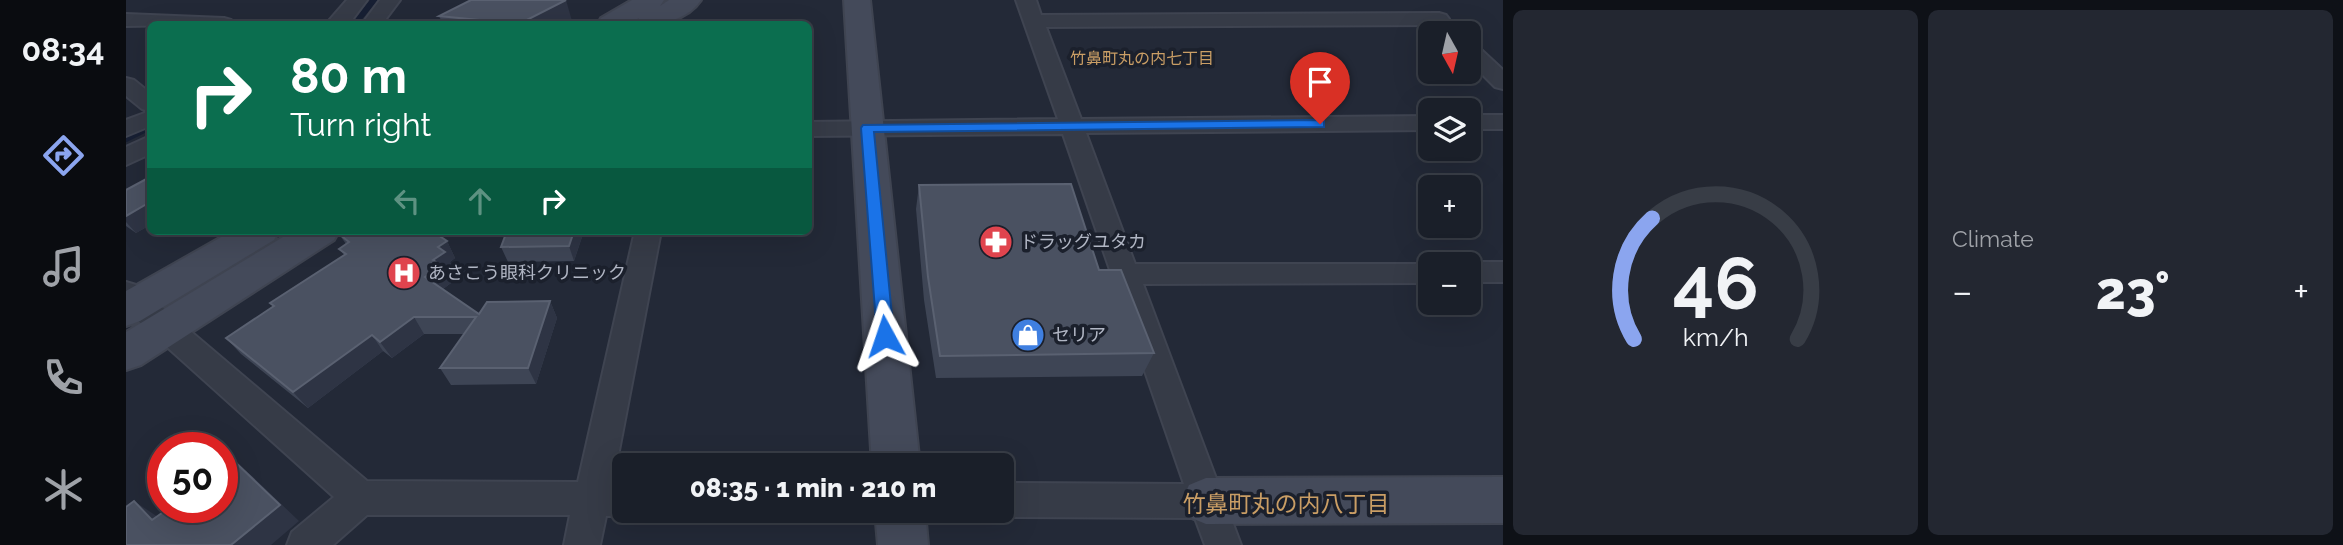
<!DOCTYPE html>
<meta charset="utf-8">
<style>
body{margin:0;font-family:Raleway,"Noto Sans JP",sans-serif;background:#232731;color:#f1f3f6;height:100vh;display:flex;flex-direction:column;font-size:26px;white-space:nowrap}
*{box-sizing:border-box;margin:0}
p{font-size:23px;color:#9fa2a8}
.icon{flex:none;width:38px;height:38px;fill:none;stroke:currentColor;stroke-width:2;stroke-linecap:round;stroke-linejoin:round}
.map{position:relative;flex:1;overflow:hidden}
.panel{display:flex;flex-direction:column;gap:10px;padding:10px;background:#0e1117;width:840px}
.panel>*{flex:none}
.top-card{position:absolute;left:21px;top:21px;width:665px;height:214px;border-radius:10px;box-shadow:0 7px 28px #0002,0 0 0 2px #383d46;background:#0b6e4f;color:#fff;overflow:hidden}
.needle{width:46px;rotate:172deg}
.buttons{position:absolute;left:1292px;top:21px;display:grid;gap:14px}
.buttons a{display:grid;place-items:center;width:63px;height:63px;border-radius:10px;background:#1a1f29;box-shadow:0 7px 28px #0002,0 0 0 2px #383d46;font-size:35px}
.speed{position:absolute;left:21px;top:432px;display:flex;gap:14px;font-size:35px;font-weight:700;text-align:center}
.speed>*{display:grid;place-content:center;width:91px;height:91px;border-radius:50%;background:#1a1f29;box-shadow:0 7px 28px #0002,0 0 0 2px #383d46;line-height:1}
.speed .limit{border:10px solid #d22;background:#fff;color:#111}
.pin{position:absolute;display:grid;place-items:center;width:60px;height:60px;color:#fff;margin:-72px -30px;border-radius:50% 50% 50% 0;rotate:-45deg;box-shadow:0 0 7px #0007}
.pin .icon{rotate:45deg}
.me{position:absolute;width:77px;margin:-38px;rotate:355deg;stroke-linejoin:round;filter:drop-shadow(0 0 5px #0008)}
.turn{display:flex;align-items:center;gap:24px;height:147px;padding:0 28px;font-size:32px}
.turn .icon{width:91px;height:91px;stroke-width:2.5}
.turn b{display:block;font-size:49px;line-height:60px}
.lanes{display:flex;align-items:center;height:66px;padding:0 28px;background:#0003;justify-content:center;gap:35px;direction:ltr}
.lanes .off{opacity:.35}
.big{font-size:52px;font-weight:800;line-height:1.1}
.panel .widget{flex:1;display:flex;flex-direction:column;justify-content:center;gap:10px;min-width:0;padding:0 24px;border-radius:10px;background:#232731}
.panel .dial{align-items:center;gap:0}
.dial svg{height:182px;overflow:visible;fill:none;stroke:#383d46;stroke-width:7;stroke-linecap:round;text-anchor:middle}
.dial text{fill:#f1f3f6;stroke:none}
.heat{display:flex;justify-content:space-between;align-items:center;font-size:38px;direction:ltr}
.panel .tiles{flex:1;display:grid;gap:10px;grid-template-columns:repeat(2,1fr)}
.trip{position:absolute;left:486px;top:453px;width:402px;height:70px;border-radius:10px;background:#1a1f29;box-shadow:0 7px 28px #0002,0 0 0 2px #383d46;font-weight:800;line-height:70px;text-align:center}
main{display:flex;flex:1;min-height:0}
.tabs{display:flex;flex-direction:column;width:126px;justify-content:space-around;align-items:center;background:#0a0c10;color:#9fa2a8}
.tabs .icon{width:49px;height:49px}
.tabs .selected{color:#8ba5ef}
.tabs b{font-size:32px;color:#f1f3f6}
.map>svg:first-child{display:block}
</style>
<main>
<nav class="tabs">
<b>08:34</b>
<svg class="icon selected" aria-label="directions" viewBox="0 0 24 24"><path d="M12 3l9 9-9 9-9-9zM9 14v-3h6M13 9l2 2-2 2"/></svg>
<svg class="icon" aria-label="music" viewBox="0 0 24 24"><path d="M9 18V5l10-2v13"/><circle cx="6" cy="18" r="3"/><circle cx="16" cy="16" r="3"/></svg>
<svg class="icon" aria-label="phone" viewBox="0 0 24 24"><path d="M5 4h4l2 5-3 2q2 4 5 5l2-3 5 2v4C11 20 4 13 5 4z"/></svg>
<svg class="icon" aria-label="climate" viewBox="0 0 24 24"><path d="M12 3v18M4 7l16 10M4 17L20 7"/></svg>
</nav>
<div class="map">
<svg width="1377" height="545" viewBox="0 0 1377 545">
<rect width="100%" height="100%" fill="#232937"/>
<g fill="none" stroke-linecap="round" stroke-linejoin="round">
<path stroke="#171f33" stroke-width="6" d="M228 24 248 0
M0 139 24 127"/>
<defs>
<path id="street" d="M221 0H241L223 24H200Z
M254 0H274L256 24H236Z
M890 0H910L915 15 1313 13 1320 15 1323 19 1320 23 1313 25 920 27 955 119 1304 116V130L960 133 1009 264H1309H1304V283L1017 284 1115 545H1079L1069 518 877 517 864 511H877V483L1058 484 937 134 682 136V122L932 119Z
M0 14 98 18 105 20 108 24 0 26Z
M1342 42 1349 44 1377 70V89L1369 87 1342 60Z
M0 78 8 80 24 93V111L16 109 0 96Z
M24 111V126L0 136V120Z
M1342 115H1377V129H1342Z
M24 136V154L0 165V147Z
M509 231H535L487 482H499V511H511L499 516H480L474 545H438L444 515H241L207 545H161L166 532 208 497 0 310V282L10 285 241 481 452 482Z
M1342 262H1377V282H1342V264H1333Z"/>
<path id="secondary" d="M506 0H538L534 6 543 0H575C560 22 534 24 510 24L513 18 503 24H472L475 18Z
M718 0H744L794 466H746Z
M106 231H153L148 240 14 321 0 326V291Z
M167 231H213L208 240 15 365 0 370V332Z
M1377 477V523L1080 524 1063 517 1056 501 1063 485 1080 478Z
M749 511H799L802 545H752Z"/>
</defs>
<use href="#street" stroke="#3f4451" stroke-width="4"/>
<use href="#secondary" stroke="#3f4451" stroke-width="4"/>
<use href="#street" fill="#363b47" fill-rule="evenodd"/>
<use href="#secondary" fill="#444a5a" fill-rule="evenodd"/>
</g>
<path fill="#3e4555" d="M313 16 446 21 438 24H317Z
M24 177V225L10 233 0 226V190Z
M793 185 973 270 1028 353 1016 376 810 378 798 300 790 209Z
M381 231H458L448 261 382 262 375 247Z
M213 234 321 241 329 258 324 262 327 269 320 274 325 283 317 289 353 314 424 301 431 318 410 384 325 385 314 368 338 334H298L266 358 257 351 182 408 115 354 100 338 147 306 144 303 218 255 213 249 220 244Z"/>
<path fill="#2e3444" d="M440 0 446 21 438 24H394Z
M24 202V225L10 233 0 222V216Z
M448 231H458L448 261 443 246Z
M321 241 329 258 324 262 327 269 320 274 325 283 309 295 299 277 312 247Z
M424 301 431 318 410 384 402 368Z
M288 317 298 334 266 358 254 342Z
M246 335 257 351 182 408 167 392Z
M106 459 126 476 173 521 145 545H105Z
M8 501 32 517 26 520Z"/>
<path fill="#4a5161" stroke="#5a6171" stroke-width="2" d="M345 0H440L393 24 313 16Z
M24 177V202L0 216V190Z
M945 184 973 270H995L1028 353 814 356 802 277 793 185Z
M219 231H306L321 241 312 247 319 252 307 260 316 266 299 277 353 314 361 302 424 301 402 368H314L350 317H288L254 342 246 335 167 392 100 338 148 306 144 303 220 254 213 249 223 242 213 234Z
M381 231H448L443 246 375 247Z
M106 459 154 505 105 545H0V507L8 501 26 520 43 508H96V467Z"/>
<path fill="#1a73e8" stroke="#114b97" stroke-width="2" d="M1194 120 1198 121V127L748 132 768 336 765 341H753L751 336 735 128 737 125Z"/>
<defs>
<symbol id="pharmacy-disc" viewBox="-11 -11 22 22"><circle r="9.5" fill="#e0444e" stroke="#1b202c"/><path d="M-2-6h4v4h4v4h-4v4h-4v-4h-4v-4h4Z" fill="#fff"/></symbol>
<symbol id="hospital-disc" viewBox="-11 -11 22 22"><circle r="9.5" fill="#e0444e" stroke="#1b202c"/><path d="M-5-5h3v3.5h4V-5h3V5h-3V1.5h-4V5h-3Z" fill="#fff"/></symbol>
<symbol id="shop-disc" viewBox="-11 -11 22 22"><circle r="9.5" fill="#3f7fe0" stroke="#1b202c"/><path d="M-5-2.5h2.3a2.7 3.5 0 0 1 5.4 0H5L5.5 6h-11ZM-1.5-2.5h3a1.5 2.3 0 0 0-3 0Z" fill="#fff"/></symbol>
</defs>
<g fill-rule="evenodd">
<use href="#pharmacy-disc" x="851" y="223" width="38" height="38"/>
<use href="#hospital-disc" x="259" y="254" width="38" height="38"/>
<use href="#shop-disc" x="883" y="316" width="38" height="38"/>
</g>
<g text-anchor="middle" stroke-width="7" stroke-linejoin="round" paint-order="stroke">
<g font-size="16" fill="#ca9e65" stroke="#1b202c">
<text x="1016" y="64">竹鼻町丸の内七丁目</text>
</g>
<g font-size="18" fill="#b1b6c4" stroke="#1b202c" text-anchor="start">
<text x="894" y="248">ドラッグユタカ</text>
<text x="302" y="279">あさこう眼科クリニック</text>
<text x="926" y="341">セリア</text>
</g>
<g font-size="23" fill="#ca9e65" stroke="#1b202c">
<text x="1160" y="512">竹鼻町丸の内八丁目</text>
</g>
</g>
</svg>
<div class="buttons">
<a><svg class="needle" viewBox="-14 -14 28 28"><path d="M0-13l5 13h-10z" fill="#e53935"/><path d="M0 13l5-13h-10z" fill="#9fa2a8"/></svg></a>
<a><svg class="icon" aria-label="layers" viewBox="0 0 24 24"><path d="M12 4l9 5-9 5-9-5zM3 14l9 5 9-5"/></svg></a>
<a>+</a>
<a>−</a>
</div>
<div class="speed"><div class="limit">50</div></div>
<div class="pin" style="left:1194px;top:124px;background:#d93025"><svg class="icon" aria-label="arrive" viewBox="0 0 24 24"><path d="M6 21V4h12l-3 4 3 4H6"/></svg></div>
<svg class="me" style="left:759px;top:336px" viewBox="-20 -20 40 40"><path d="M0-17L14 15 0 8-14 15z" fill="#1a73e8" stroke="#fff" stroke-width="4"/></svg>
<div class="trip">08:35 · 1 min · 210 m</div>
<div class="top-card">
<div class="turn"><svg class="icon" aria-label="right" viewBox="0 0 24 24"><path d="M7 20v-9h11M14 6l5 5-5 5"/></svg><div><b>80 m</b>Turn right</div></div>
<div class="lanes"><svg class="icon off" aria-label="left" viewBox="0 0 24 24"><path d="M17 20v-9H6M10 6l-5 5 5 5"/></svg><svg class="icon off" aria-label="ahead" viewBox="0 0 24 24"><path d="M12 20V5M6 11l6-6 6 6"/></svg><svg class="icon" aria-label="right" viewBox="0 0 24 24"><path d="M7 20v-9h11M14 6l5 5-5 5"/></svg></div>
</div>
</div>
<section class="panel">
<div class="tiles">
<div class="widget dial"><svg viewBox="0 0 100 80">
<path d="M14 69A42 42 0 1 1 86 69"/>
<path d="M14 69A42 42 0 0 1 22 16" stroke="#8ba5ef"/>
<text x="50" y="56" font-size="32" font-weight="700">46</text>
<text x="50" y="72" font-size="11">km/h</text>
</svg></div>
<div class="widget"><p>Climate</p>
<div class="heat"><a>−</a><b class="big">23°</b><a>+</a></div>
</div>
</div>
</section>
</main>
